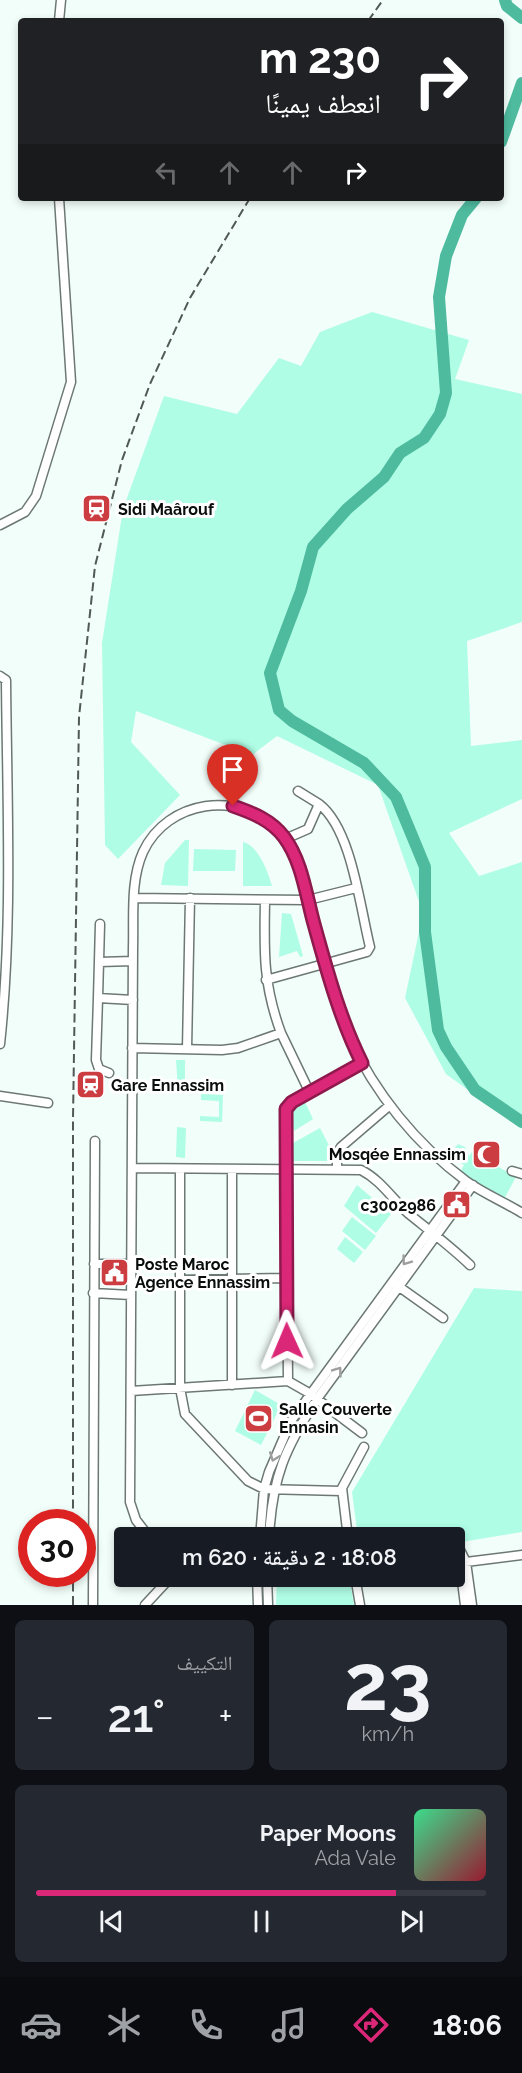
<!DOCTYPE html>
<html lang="ar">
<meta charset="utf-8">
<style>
body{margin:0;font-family:Raleway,"Noto Naskh Arabic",sans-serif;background:#242831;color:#f1f3f6;direction:rtl;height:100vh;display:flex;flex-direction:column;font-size:22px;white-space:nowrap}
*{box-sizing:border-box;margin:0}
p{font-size:20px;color:#9ea1a6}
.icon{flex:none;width:33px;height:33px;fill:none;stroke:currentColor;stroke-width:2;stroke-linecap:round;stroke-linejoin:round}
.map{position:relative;height:1605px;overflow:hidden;direction:ltr}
.panel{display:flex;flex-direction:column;gap:15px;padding:15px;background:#0d0f14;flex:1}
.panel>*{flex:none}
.top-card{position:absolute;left:18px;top:18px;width:486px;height:183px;border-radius:6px;box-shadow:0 3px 9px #0003;direction:rtl;background:#202124;color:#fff;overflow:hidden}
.speed{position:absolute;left:18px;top:1509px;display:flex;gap:12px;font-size:30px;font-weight:700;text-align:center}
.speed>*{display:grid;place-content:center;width:78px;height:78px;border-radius:50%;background:#171b24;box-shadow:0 3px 9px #0003;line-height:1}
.speed .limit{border:9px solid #d22;background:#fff;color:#111}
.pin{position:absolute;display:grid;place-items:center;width:51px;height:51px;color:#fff;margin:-62px -26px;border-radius:50% 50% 50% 0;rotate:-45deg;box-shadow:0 0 6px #0007}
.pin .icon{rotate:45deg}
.me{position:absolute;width:66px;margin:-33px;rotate:359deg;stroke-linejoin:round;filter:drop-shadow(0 0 4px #0008)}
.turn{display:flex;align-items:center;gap:21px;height:126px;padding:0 24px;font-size:27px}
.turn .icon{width:78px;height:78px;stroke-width:2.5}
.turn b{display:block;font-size:42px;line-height:51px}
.lanes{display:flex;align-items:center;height:57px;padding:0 24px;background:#0003;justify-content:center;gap:30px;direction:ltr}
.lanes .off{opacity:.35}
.big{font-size:45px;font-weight:600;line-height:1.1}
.panel .tile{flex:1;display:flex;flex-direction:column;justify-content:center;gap:9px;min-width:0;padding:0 21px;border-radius:9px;background:#242831}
.panel .dial{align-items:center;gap:0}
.dial b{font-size:78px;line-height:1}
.song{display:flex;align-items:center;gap:18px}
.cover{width:72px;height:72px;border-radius:9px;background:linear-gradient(135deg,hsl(150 70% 55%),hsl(350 70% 35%))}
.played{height:6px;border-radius:3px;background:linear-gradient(90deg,#db2777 80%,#363941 80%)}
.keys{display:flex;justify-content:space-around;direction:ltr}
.heat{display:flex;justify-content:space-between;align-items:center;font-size:33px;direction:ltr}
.panel .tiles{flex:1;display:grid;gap:15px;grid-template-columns:1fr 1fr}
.tile:last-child{grid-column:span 2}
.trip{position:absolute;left:114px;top:1527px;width:351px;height:60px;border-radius:6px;background:#171b24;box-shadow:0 3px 9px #0003;font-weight:600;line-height:60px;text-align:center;direction:rtl}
.tab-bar{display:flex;height:96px;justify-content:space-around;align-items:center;background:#090b0e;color:#9ea1a6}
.tab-bar .icon{width:42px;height:42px}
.tab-bar .active{color:#db2777}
.tab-bar b{font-size:27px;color:#f1f3f6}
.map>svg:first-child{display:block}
</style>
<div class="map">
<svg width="522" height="1605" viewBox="0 0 522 1605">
<rect width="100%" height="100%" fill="#f2fefa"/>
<path fill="#affde5" d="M372 312 469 340 455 379 522 394V622L467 641 471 746 522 740V799L449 833 479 876 522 862V1129L446 1074 405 998 423 913 378 785 277 736 252 755 136 711 131 742 180 795 118 859 105 845 102 643 123 509 164 396 237 414 279 358 301 366 320 332Z
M185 840H189L188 886 161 885 165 863Z
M243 842C259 846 268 872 272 886H243Z
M194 849 236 850 235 871H193Z
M282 913 291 914 303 956 300 957 297 951 279 957Z
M176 1060H185V1090H178Z
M201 1094 223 1095 222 1122 200 1121V1116L219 1117V1101L201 1100Z
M304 1100 313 1119 294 1131 290 1113Z
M177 1127 186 1128 185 1158 176 1157Z
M320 1128 334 1155 330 1161H292L293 1143Z
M458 1144 465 1147 469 1156 472 1152 516 1177 504 1199 460 1173 464 1165 449 1155Z
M357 1185 391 1214 376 1233 344 1206Z
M352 1217 376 1236 365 1250 342 1231Z
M345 1237 363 1252 354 1263 337 1249Z
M474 1288 522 1291V1532L455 1543 454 1538 358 1537 352 1492Z
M255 1390 281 1405 261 1445 235 1431Z
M277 1577H349L354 1605H276Z"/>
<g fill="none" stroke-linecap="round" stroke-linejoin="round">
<path stroke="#4eba9e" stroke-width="12" d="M505 0 507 6 522 18
M501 142 522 83
M476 198 462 215 446 256 439 297 446 393 440 414 424 438 400 453 384 477 347 509 313 547 301 591 270 673 279 710 292 721 364 763 396 797 425 867V932L438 1030 446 1047 475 1090 522 1122"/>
<defs>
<path id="minor" d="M59 21 61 0
M0 525 25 512 36 496 71 382 59 198
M0 676 6 680C7 801 13 924 0 1044
M298 791 319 804
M134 898 308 900 356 888
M265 901C264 952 263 984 281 1033
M100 924 98 998 133 1000
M99 962 133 961
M266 980 367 952 370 947C360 908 352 829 319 804L308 829 285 839
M98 998 96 1060 99 1069 109 1073
M132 1048 222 1050 238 1048 281 1033 309 1091
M187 1049 190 898
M362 1063 288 1105 286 1109 288 1381 309 1393 362 1433
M0 1096 48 1103
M132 1168 361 1170C381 1180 393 1200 409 1214 430 1231 450 1246 470 1265
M180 1169V1388L185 1414 248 1481 264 1489 341 1491
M337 1169V1154L341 1147 390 1105
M512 1171 522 1174
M94 1264H131
M180 1280 286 1278
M398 1286 443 1318
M93 1293 131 1295
M232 1385V1169
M131 1391 288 1381
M150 1538 136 1520 130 1502C131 1317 131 1132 133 948 134 917 130 881 143 852 167 800 240 789 278 831 304 859 308 903 318 939 328 971 335 1006 349 1037 375 1093 416 1144 466 1181 483 1193 504 1202 522 1213
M260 1538 264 1489 269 1472 291 1421 466 1181
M269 1538C272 1478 285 1448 317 1399L473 1185
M348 1538 342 1488 364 1447
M454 1538 466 1562 472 1605
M459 1558 465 1605
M458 1563 522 1555
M194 1576H249
M257 1576 258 1605
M267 1576 268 1605
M355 1576 360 1605
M93 1605 95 1141
M145 1605 172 1576"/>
</defs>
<use href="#minor" stroke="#6d7874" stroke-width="11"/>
<use href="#minor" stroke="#fff" stroke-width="8"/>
<path stroke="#515855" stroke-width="2" stroke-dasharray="9 4.5" stroke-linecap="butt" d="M368 21 383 0
M73 1522V1119L79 717 95 566 122 460 150 384 190 298 250 198
M73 1605V1574"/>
</g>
<defs><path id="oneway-chevron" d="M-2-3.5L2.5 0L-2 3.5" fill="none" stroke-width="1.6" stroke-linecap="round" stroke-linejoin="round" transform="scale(1.5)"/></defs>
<g stroke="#9d9e9d">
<use href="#oneway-chevron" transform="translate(406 1261) rotate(126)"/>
<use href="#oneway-chevron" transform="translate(338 1371) rotate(-54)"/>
<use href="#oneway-chevron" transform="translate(274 1457) rotate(111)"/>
</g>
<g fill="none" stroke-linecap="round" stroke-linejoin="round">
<defs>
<path id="route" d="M233 806C253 813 271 820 284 837 302 861 306 895 314 924 327 971 340 1019 362 1063L292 1102 286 1109 287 1341"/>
</defs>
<use href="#route" stroke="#8e194d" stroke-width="15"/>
<use href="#route" stroke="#db2777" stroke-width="10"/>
</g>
<defs>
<symbol id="station-square" viewBox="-11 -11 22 22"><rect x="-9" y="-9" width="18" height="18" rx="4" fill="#cc3d41" stroke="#fff"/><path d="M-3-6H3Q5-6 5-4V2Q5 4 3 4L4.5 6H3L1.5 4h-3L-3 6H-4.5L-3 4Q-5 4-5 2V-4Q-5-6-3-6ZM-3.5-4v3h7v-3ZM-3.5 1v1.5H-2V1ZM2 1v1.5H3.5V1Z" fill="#fff"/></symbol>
<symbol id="mosque-square" viewBox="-11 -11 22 22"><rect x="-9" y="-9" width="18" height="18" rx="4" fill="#cc3d41" stroke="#fff"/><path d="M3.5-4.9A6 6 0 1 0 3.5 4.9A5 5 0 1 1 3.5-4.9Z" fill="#fff"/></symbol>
<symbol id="civic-square" viewBox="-11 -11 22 22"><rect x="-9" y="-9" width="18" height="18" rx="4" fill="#cc3d41" stroke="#fff"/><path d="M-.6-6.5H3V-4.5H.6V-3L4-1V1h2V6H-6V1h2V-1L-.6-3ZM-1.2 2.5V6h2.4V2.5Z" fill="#fff"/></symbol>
<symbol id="stadium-square" viewBox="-11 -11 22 22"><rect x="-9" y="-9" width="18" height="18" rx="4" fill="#cc3d41" stroke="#fff"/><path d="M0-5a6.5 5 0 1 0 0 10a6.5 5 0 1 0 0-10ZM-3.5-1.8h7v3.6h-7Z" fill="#fff"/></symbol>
</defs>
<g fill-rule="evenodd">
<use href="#station-square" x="80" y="492" width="33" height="33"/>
<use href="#station-square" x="74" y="1068" width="33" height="33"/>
<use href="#mosque-square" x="470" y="1138" width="33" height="33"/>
<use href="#civic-square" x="440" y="1188" width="33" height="33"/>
<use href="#civic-square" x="98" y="1256" width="33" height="33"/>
<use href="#stadium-square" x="242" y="1402" width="33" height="33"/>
</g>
<g text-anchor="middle" stroke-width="6" stroke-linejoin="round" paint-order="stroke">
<g font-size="16" font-weight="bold" fill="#090d0b" stroke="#fff" text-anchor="start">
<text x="118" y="515">Sidi Maârouf</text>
<text x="111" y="1091">Gare Ennassim</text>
<text x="466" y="1160" text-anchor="end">Mosqée Ennassim</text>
<text x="436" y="1211" text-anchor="end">c3002986</text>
<text x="135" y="1270">Poste Maroc<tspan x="135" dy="18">Agence Ennassim</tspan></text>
<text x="279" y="1415">Salle Couverte<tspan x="279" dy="18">Ennasin</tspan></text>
</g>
</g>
</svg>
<div class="speed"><div class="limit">30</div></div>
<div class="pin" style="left:233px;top:806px;background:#d93025"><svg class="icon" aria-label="arrive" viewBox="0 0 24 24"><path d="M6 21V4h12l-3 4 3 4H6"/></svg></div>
<svg class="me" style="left:287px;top:1341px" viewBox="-20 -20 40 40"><path d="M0-17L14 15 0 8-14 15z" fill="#db2777" stroke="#fff" stroke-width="4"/></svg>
<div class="trip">18:08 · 2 دقيقة · 620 m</div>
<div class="top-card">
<div class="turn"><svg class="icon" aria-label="right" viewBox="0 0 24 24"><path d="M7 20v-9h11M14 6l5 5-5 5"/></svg><div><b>230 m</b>انعطف يمينًا</div></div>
<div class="lanes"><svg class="icon off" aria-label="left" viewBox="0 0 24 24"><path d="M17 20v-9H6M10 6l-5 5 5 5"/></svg><svg class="icon off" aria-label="ahead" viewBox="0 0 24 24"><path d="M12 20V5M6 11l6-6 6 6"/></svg><svg class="icon off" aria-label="ahead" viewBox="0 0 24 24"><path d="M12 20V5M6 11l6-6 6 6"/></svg><svg class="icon" aria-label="right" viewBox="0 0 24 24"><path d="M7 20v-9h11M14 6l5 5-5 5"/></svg></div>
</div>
</div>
<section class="panel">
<div class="tiles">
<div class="tile dial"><b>23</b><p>km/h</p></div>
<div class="tile"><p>التكييف</p>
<div class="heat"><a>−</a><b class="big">21°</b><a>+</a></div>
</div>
<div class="tile">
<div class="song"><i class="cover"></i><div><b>Paper Moons</b><p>Ada Vale</p></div></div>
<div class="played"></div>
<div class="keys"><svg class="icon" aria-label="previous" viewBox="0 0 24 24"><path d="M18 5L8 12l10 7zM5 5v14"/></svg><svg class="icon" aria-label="pause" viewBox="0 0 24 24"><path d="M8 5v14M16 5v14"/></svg><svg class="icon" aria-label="next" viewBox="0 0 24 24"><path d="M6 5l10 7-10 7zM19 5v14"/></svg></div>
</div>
</div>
</section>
<nav class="tab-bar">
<b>18:06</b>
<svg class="icon active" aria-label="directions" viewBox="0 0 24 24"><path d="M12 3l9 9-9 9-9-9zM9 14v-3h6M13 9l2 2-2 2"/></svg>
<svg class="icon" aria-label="music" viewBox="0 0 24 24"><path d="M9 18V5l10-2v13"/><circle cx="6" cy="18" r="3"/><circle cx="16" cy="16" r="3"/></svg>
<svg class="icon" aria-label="phone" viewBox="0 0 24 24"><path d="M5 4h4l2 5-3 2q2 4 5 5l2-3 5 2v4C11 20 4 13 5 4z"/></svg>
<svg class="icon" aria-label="climate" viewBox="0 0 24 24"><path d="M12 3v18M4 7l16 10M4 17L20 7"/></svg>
<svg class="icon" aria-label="car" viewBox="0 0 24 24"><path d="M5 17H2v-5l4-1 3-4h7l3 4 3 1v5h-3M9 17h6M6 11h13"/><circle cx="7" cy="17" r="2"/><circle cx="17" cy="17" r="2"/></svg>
</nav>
